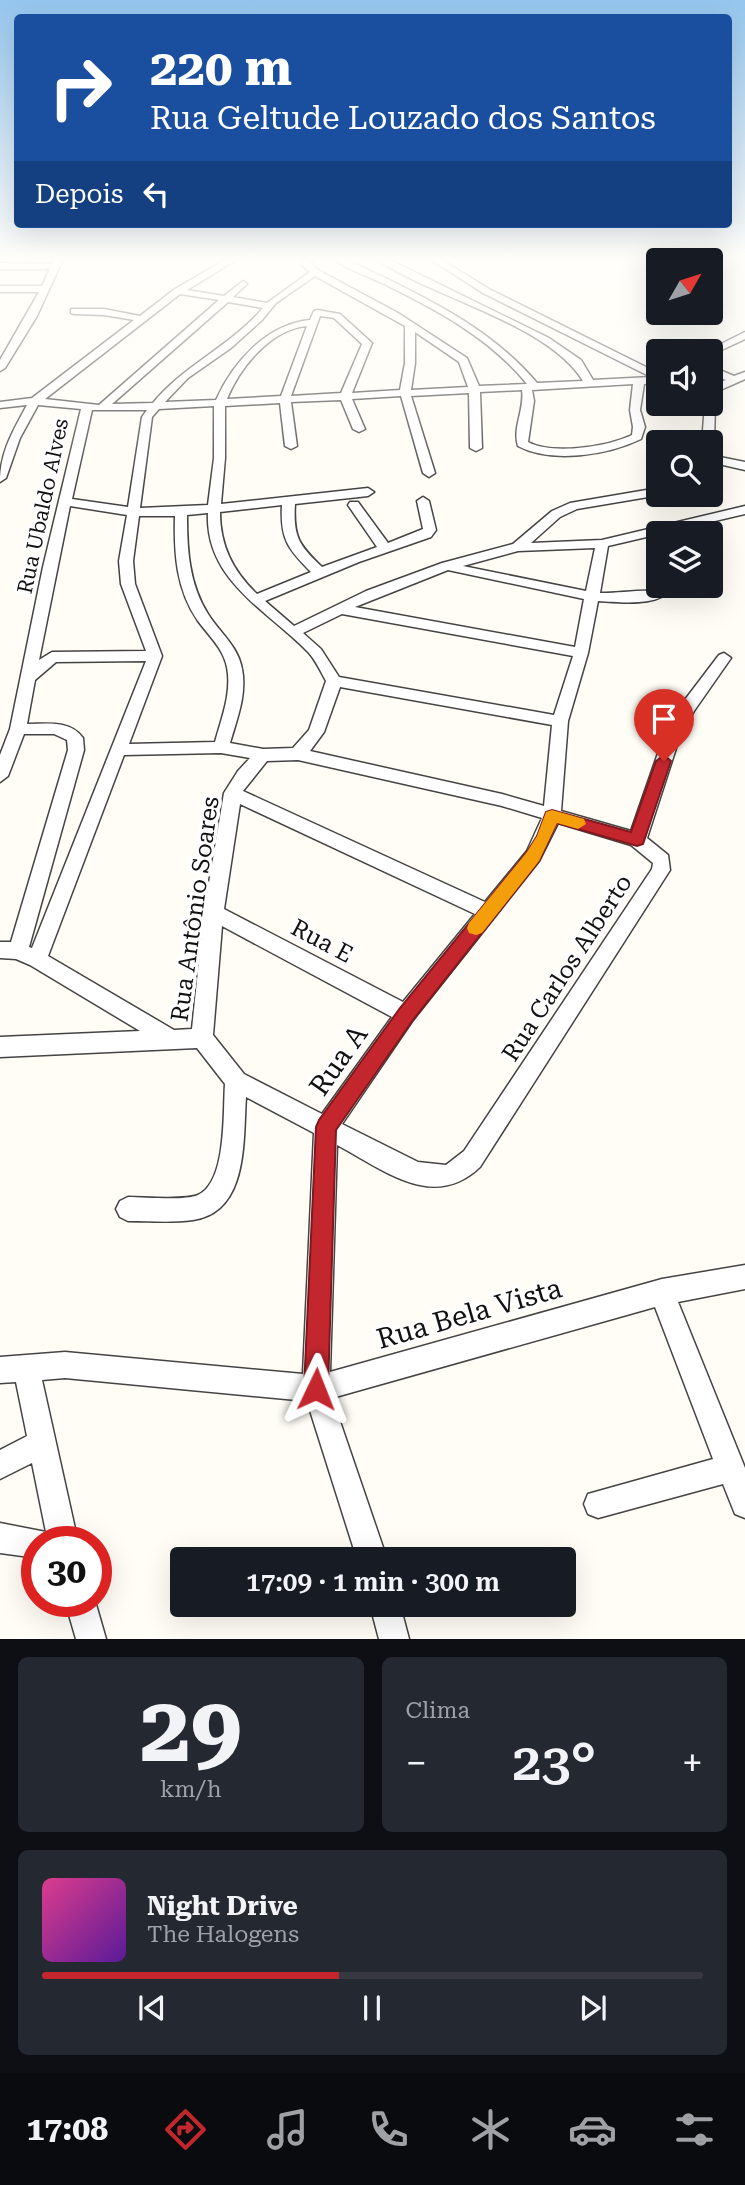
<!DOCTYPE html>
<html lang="pt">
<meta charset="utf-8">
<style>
body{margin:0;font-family:"Roboto Serif",serif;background:#242831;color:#f1f3f6;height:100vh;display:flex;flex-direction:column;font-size:26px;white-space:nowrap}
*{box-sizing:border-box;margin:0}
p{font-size:23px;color:#9ea1a6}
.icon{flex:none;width:38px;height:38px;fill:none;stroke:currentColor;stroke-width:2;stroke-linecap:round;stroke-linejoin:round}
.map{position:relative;height:1639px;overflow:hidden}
.panel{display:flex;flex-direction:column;gap:18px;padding:18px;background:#0d0f14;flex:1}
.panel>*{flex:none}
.hud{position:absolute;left:14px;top:14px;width:718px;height:214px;border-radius:7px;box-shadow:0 7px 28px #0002;background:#1a4fa0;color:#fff;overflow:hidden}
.needle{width:46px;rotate:51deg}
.fabs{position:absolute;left:646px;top:248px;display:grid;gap:14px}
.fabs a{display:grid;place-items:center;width:77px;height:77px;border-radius:7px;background:#171b24;box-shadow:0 7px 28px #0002;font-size:35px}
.speed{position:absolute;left:21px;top:1526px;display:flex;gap:14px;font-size:35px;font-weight:700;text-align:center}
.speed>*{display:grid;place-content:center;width:91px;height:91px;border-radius:50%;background:#171b24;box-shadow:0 7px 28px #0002;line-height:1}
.speed .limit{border:10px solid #d22;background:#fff;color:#111}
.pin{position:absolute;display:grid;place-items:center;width:60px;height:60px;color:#fff;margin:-72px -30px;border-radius:50% 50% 50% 0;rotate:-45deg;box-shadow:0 0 7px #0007}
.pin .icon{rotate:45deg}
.me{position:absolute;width:77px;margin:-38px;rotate:2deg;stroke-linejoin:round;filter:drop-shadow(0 0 5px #0008)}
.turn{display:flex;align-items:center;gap:24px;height:147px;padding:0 21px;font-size:32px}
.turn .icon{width:91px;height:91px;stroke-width:2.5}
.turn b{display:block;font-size:49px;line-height:60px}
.then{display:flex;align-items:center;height:66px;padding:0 21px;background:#0003;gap:14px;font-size:26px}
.big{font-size:52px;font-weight:600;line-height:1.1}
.panel .widget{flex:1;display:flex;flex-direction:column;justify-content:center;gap:10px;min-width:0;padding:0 24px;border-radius:10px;background:#242831}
.panel .dial{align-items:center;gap:0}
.dial b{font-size:91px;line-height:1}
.song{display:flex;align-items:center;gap:21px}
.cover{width:84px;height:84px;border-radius:10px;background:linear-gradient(135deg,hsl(330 70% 55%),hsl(270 70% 35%))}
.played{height:7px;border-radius:4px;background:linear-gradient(90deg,#c4262e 45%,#363941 45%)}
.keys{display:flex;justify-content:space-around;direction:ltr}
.heat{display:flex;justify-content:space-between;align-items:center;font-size:38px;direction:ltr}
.panel .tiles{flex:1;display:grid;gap:18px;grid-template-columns:1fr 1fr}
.widget:last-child{grid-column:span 2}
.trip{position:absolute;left:170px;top:1547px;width:406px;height:70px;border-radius:7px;background:#171b24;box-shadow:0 7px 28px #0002;font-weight:600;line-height:70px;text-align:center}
.menu{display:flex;height:112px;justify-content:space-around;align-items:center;background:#090b0e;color:#9ea1a6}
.menu .icon{width:49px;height:49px}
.menu .active{color:#c4262e}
.menu b{font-size:32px;color:#f1f3f6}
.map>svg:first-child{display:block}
</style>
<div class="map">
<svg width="745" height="1639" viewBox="0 0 745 1639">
<rect width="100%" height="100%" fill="#fffdf5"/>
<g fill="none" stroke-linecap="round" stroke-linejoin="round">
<defs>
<path id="minor" d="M56 257H64L37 316 5 368 0 371V360L39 292H0V286H42L50 269H0V263L52 264Z
M230 257H241L187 290 224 296 243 281 247 284 233 297 267 303 310 272 302 265V261L309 257H319L310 263 318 270 398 313 467 358 479 386 527 384C489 337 435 309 382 283 365 275 345 268 329 257 347 257 363 268 379 275 437 303 495 333 537 383L583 381C548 323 429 297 373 257H384L549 338 581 360 593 380 651 377 483 293 427 257H437L489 289 658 373V383L644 384 640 410 645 427 641 439C608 455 552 464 518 446 512 428 525 409 522 390L480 392 482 448 476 451 470 448 469 393 411 396 435 473 429 477 423 473 401 396 352 399 365 429 359 432 353 429 341 400 291 402 297 446 291 449 285 446 280 403 225 406V458L221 504 368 488 374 492 368 496 295 504C293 537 299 545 322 567L377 547 348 505 350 502H358L388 543 423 529 417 501 423 497 429 501 436 530 431 537 359 562 265 601 294 626 366 591 442 563 513 544 552 511 570 503 658 488 660 495 577 509 560 517 531 543 602 540 745 506V514L608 546 600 593C614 594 658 587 666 594 651 606 617 602 598 601L588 653 568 721 561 811 631 831 664 736 681 705 719 655 724 653 731 658 694 711 680 736 647 838 668 855 670 870 480 1167C433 1212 383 1169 337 1145L330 1372 662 1279 745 1265V1289L678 1302 745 1468V1518L735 1514 723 1484 598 1518 588 1514 584 1504 588 1494 713 1459 655 1307 332 1398 387 1559H357L307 1401 65 1378 42 1380 78 1542H37V1558L0 1553V1523L46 1532 32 1463 0 1479V1450L27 1436 16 1382 0 1383V1357L65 1352 303 1374 314 1133 246 1097C243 1139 249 1212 193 1220 172 1223 149 1221 128 1221L120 1217 116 1209 120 1201 128 1197C145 1197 184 1201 198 1195 227 1182 223 1112 225 1084L197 1048 0 1057V1037L140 1031 30 965 16 959 0 958V942H11L68 750 67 740 54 734H24L8 776 0 782V755L10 729 43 567 81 409 38 405 20 438 6 478 0 482C0 452 13 431 27 405L0 408V402L32 398 134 320 104 315 74 314 71 313V309H104L140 316 175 289ZM315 276 405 326V363L400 390 352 393 372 343 340 314 317 310 314 311 310 320C267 324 233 362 216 400L165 402 188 378 231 348 262 320 276 303ZM180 294 219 300 99 405 45 399ZM228 302 263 308C231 346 184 365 153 403L112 404ZM320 316 334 318 362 344 341 393 291 396ZM307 326 281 396 227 399C240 367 271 329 307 326ZM415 332 459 362 468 387 411 390 415 363ZM633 384 630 410 633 427 632 435C607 447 552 455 528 442L534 401 532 390ZM214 406V458L208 505 140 508 152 417 159 409ZM92 410H147L142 417 128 507 72 499ZM282 505C280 539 288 549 311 572L257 594C233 571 220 546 220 512ZM70 506 127 515 119 561 121 584 146 651 52 652 39 660ZM208 513C205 581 268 610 309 653 316 661 321 672 326 681L309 730 293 748 263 749 230 743C237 719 247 694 242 669 238 646 220 633 208 614 189 584 187 550 187 515ZM139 516H175C174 553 176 589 198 621 209 636 223 648 227 667 232 692 222 717 215 742L129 744 162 656 135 584 133 561ZM595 548 586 591 463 566 518 551ZM448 570 584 599 575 647 355 607ZM342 614 573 656 554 715 339 677 321 649 303 633ZM146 661 32 948 29 947 84 750 83 738C70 720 47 724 27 724L35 680 56 662ZM340 687 552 725 544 806 502 794 310 751 324 732ZM221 753 250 758 238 771 224 793 204 913 192 1029 174 1030 48 956 124 755ZM298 760 502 806 542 818 527 851 485 902 243 791 267 761ZM240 804 475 914 403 1002 224 909ZM558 823 631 845 653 863 652 869 464 1151 446 1165 418 1162 342 1124 413 1020 539 861ZM222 926 392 1017 322 1114 244 1074 213 1035Z
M745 332V339L713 354 705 352Z
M666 347 674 352H662L663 348Z
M710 366 734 376 745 372V379L716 392 710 397V386L726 380 710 373Z
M710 401 715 404 714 443 710 446V443H702L705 404H710Z
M710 455 745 462V470L710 462Z
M65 1601H95L106 1639H76Z
M370 1605H400L409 1639H379Z"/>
</defs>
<use href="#minor" stroke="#444" stroke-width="3"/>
<use href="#minor" fill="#fff" fill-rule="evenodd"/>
</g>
<linearGradient id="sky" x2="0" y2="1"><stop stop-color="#95c6ee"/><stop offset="0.53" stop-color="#fffefa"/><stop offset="1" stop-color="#fffefa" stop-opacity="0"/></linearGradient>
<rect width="745" height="487" fill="url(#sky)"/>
<path fill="#c4262e" stroke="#7f191e" stroke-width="2" d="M664 755 671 761 643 844 637 846 557 823 539 861 413 1020 336 1130 328 1389 325 1398 316 1401 308 1398 304 1389 316 1127 319 1120 400 1008 527 852 537 836 546 812 552 810 631 832 656 761Z"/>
<path fill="#f59e0b" d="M552 810 584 819 586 824 578 829 557 823 539 861 482 933 476 935 469 933 467 928 469 923 527 852 537 836 546 812Z"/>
<g text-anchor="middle" stroke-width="7" stroke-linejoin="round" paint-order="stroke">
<g font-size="21" fill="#111" stroke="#fff">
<text transform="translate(43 506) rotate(-78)" y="7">Rua Ubaldo Alves</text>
</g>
<g font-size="24" fill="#111" stroke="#fff">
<text transform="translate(195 909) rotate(-82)" y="8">Rua Antônio Soares</text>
<text transform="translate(322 941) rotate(28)" y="8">Rua E</text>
<text transform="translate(567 968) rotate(-57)" y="8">Rua Carlos Alberto</text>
</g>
<g font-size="28" fill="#111" stroke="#fff">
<text transform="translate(338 1060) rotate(-55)" y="10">Rua A</text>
<text transform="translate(469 1313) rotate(-16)" y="10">Rua Bela Vista</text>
</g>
</g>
</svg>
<div class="fabs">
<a><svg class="needle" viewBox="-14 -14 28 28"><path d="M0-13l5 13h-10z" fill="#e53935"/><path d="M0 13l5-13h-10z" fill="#9ea1a6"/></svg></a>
<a><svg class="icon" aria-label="sound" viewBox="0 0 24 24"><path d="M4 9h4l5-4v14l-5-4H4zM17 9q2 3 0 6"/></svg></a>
<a><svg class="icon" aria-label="search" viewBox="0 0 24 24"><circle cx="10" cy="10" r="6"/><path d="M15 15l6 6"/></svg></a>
<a><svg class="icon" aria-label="layers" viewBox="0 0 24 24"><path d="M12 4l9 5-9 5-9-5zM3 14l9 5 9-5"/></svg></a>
</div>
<div class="speed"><div class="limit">30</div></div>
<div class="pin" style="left:664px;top:761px;background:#d93025"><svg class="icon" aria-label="arrive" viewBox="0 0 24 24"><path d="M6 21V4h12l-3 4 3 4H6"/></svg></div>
<svg class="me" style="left:316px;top:1389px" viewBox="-20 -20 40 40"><path d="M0-17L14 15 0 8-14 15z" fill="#c4262e" stroke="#fff" stroke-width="4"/></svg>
<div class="trip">17:09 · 1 min · 300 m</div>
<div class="hud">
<div class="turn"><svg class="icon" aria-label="right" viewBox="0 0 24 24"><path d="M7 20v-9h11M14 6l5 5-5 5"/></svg><div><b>220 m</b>Rua Geltude Louzado dos Santos</div></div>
<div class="then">Depois<svg class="icon" aria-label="left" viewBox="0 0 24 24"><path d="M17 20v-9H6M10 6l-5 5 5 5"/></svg></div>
</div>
</div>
<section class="panel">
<div class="tiles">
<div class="widget dial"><b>29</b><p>km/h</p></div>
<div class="widget"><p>Clima</p>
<div class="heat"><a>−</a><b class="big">23°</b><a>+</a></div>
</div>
<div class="widget">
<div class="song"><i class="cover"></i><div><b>Night Drive</b><p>The Halogens</p></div></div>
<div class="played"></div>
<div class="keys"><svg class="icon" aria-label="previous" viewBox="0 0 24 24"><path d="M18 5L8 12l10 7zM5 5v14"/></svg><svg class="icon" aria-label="pause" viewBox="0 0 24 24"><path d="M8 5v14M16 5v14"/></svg><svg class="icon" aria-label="next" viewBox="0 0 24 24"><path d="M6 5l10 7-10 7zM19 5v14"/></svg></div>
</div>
</div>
</section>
<nav class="menu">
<b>17:08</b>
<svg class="icon active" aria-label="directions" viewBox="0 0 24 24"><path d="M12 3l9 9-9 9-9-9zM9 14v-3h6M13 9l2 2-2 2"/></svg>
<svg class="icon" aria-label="music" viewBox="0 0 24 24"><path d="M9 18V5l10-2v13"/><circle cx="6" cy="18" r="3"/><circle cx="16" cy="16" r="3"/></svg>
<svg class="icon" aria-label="phone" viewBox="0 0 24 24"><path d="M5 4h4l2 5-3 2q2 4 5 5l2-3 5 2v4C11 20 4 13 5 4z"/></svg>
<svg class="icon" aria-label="climate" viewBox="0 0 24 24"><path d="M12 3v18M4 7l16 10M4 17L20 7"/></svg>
<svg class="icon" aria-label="car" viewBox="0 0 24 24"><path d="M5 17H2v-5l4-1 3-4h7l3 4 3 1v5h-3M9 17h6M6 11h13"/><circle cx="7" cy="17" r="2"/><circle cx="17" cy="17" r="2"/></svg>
<svg class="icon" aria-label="filters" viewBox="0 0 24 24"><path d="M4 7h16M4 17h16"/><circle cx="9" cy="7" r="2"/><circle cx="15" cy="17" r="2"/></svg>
</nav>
